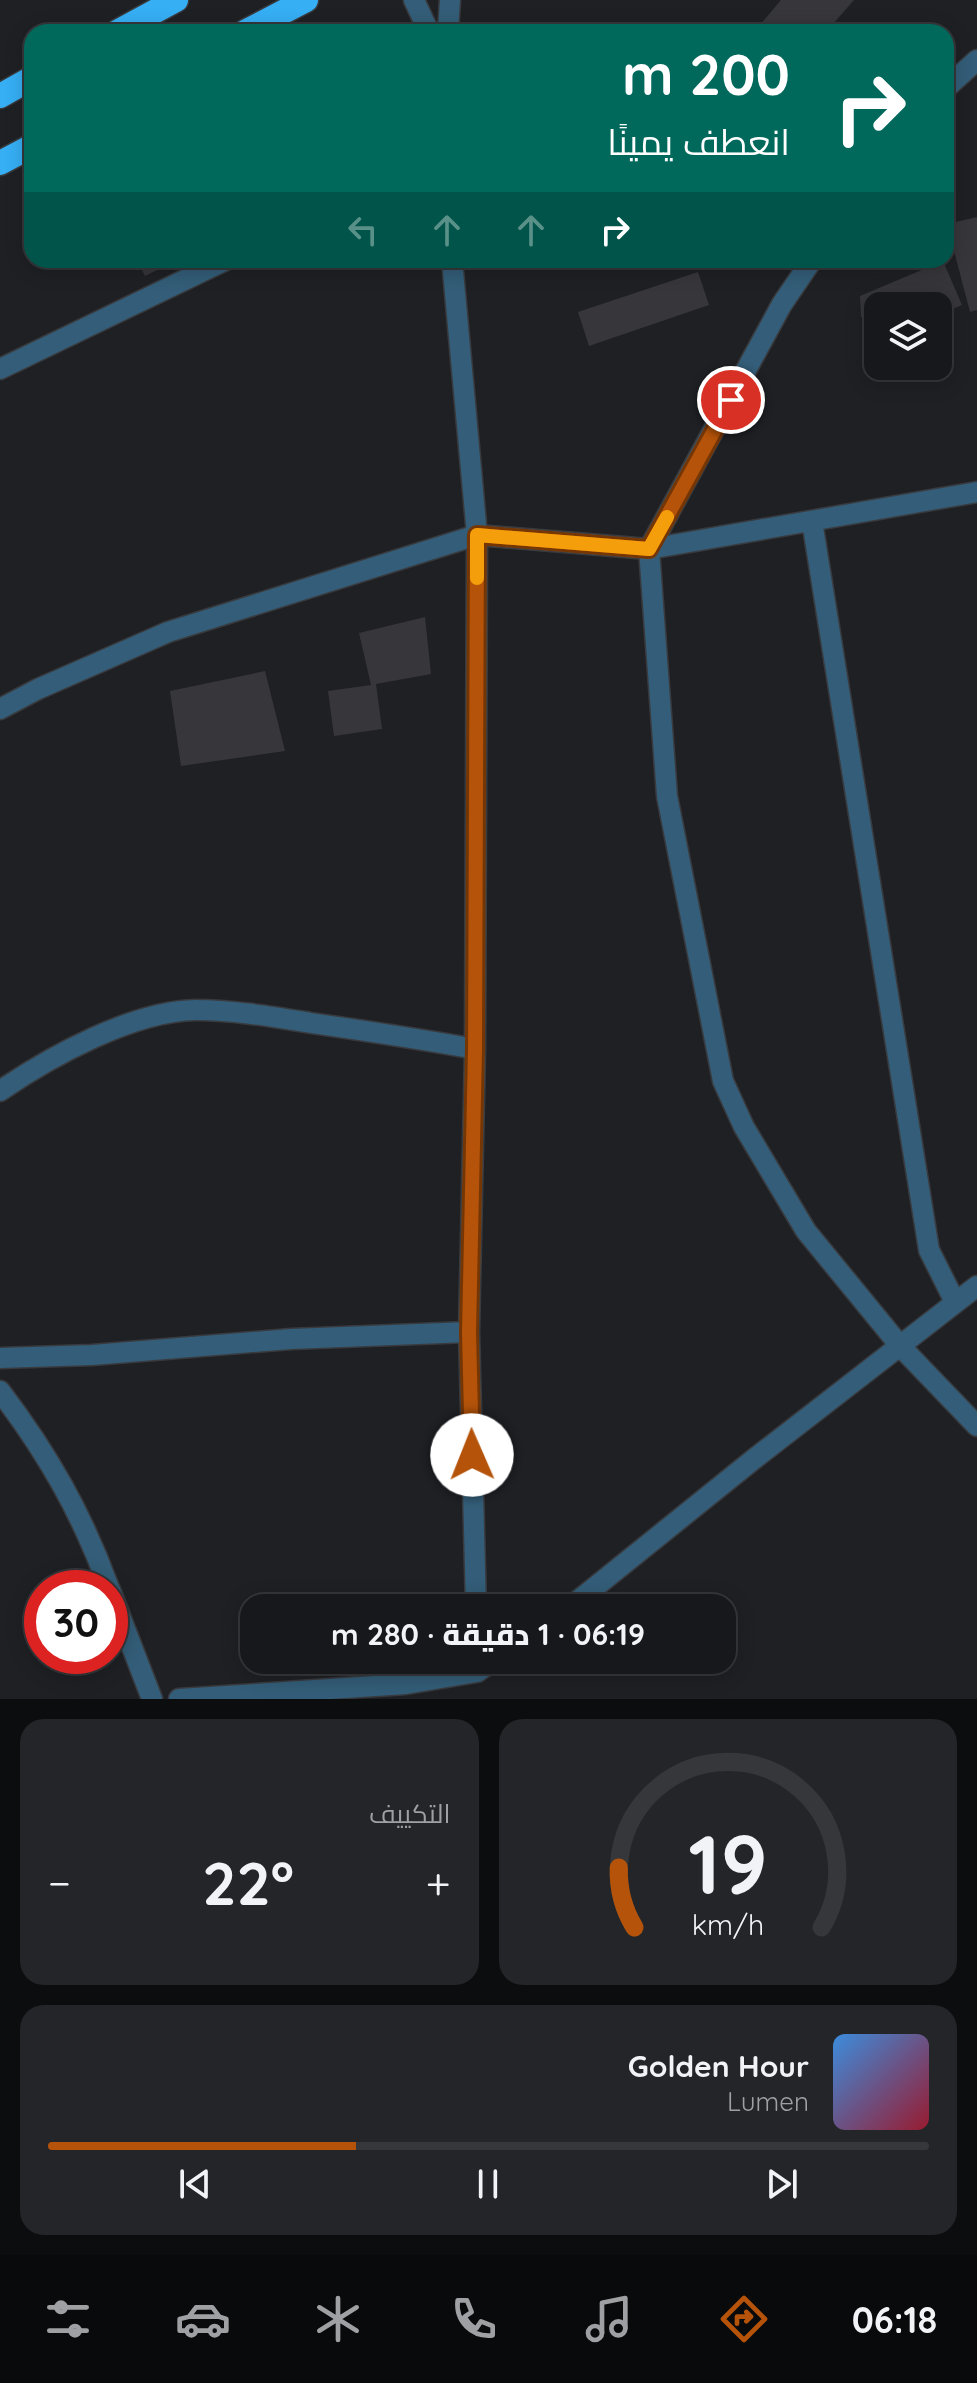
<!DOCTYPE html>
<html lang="ar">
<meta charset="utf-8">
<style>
body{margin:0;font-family:Quicksand,Cairo,sans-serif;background:#232528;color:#f1f3f6;direction:rtl;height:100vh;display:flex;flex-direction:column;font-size:30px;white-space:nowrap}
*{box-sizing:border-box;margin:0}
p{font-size:26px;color:#9ea0a3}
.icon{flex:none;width:44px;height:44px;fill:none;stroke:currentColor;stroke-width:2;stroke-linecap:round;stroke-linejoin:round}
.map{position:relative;height:1699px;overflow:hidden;direction:ltr}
.details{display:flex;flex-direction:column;gap:20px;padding:20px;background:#0c0d0f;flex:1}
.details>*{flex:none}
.hud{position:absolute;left:24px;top:24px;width:930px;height:244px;border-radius:24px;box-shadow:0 4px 20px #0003,0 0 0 2px #35373a;direction:rtl;background:#00695c;color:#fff;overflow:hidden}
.fabs{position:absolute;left:864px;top:292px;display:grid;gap:16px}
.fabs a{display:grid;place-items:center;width:88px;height:88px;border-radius:16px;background:#16181b;box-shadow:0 4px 20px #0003,0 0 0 2px #35373a;font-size:40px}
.speed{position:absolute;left:24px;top:1570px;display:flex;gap:16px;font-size:40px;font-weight:700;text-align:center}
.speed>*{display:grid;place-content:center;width:104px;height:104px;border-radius:50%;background:#16181b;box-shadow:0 4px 20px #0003,0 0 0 2px #35373a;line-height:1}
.speed .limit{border:12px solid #d22;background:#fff;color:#111}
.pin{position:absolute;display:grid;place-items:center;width:68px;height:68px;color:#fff;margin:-34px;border:4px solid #fff;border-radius:50%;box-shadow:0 2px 8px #0007}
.me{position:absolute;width:88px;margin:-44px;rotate:359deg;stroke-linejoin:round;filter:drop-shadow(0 0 6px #0008)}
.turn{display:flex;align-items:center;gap:28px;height:168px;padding:0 32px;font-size:36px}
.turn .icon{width:104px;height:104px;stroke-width:2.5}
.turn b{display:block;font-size:56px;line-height:68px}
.lanes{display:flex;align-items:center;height:76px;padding:0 32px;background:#0003;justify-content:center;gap:40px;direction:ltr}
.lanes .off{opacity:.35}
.big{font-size:60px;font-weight:800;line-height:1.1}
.details .card{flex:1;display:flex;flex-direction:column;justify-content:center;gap:12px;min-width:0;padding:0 28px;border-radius:24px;background:#232528}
.details .dial{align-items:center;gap:0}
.dial svg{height:208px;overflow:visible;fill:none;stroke:#35373a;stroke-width:7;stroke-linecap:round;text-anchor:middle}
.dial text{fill:#f1f3f6;stroke:none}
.song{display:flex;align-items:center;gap:24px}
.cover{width:96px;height:96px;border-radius:12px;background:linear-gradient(135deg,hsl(210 70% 55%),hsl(350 70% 35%))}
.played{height:8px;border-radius:4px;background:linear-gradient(90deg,#b45309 35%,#35373a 35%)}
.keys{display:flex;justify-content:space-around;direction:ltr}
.heat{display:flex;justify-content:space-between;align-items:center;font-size:44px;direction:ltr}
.details .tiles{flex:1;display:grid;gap:20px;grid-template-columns:1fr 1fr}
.card:last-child{grid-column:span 2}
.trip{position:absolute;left:240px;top:1594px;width:496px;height:80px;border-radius:24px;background:#16181b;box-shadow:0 4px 20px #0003,0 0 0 2px #35373a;font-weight:800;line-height:80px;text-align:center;direction:rtl}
.menu{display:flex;height:128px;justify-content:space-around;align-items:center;background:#090a0b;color:#9ea0a3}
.menu .icon{width:56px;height:56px}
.menu .current{color:#b45309}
.menu b{font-size:36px;color:#f1f3f6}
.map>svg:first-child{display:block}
</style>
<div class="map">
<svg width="977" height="1699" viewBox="0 0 977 1699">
<rect width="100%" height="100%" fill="#1e2024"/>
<path fill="#37363b" d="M781 0H854L826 32H754Z
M977 217V310L970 312 947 224Z
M137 260H177L145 276Z
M943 261 962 305 938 315V306H878V316L861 317 860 296Z
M698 272 709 305 589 346 578 312Z
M425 617 431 674 376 684 382 729 334 736 328 691 371 685 359 633Z
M265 671 285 751 181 766 170 691Z"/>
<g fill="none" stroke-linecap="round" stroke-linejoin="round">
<defs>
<path id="street" d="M414 0 429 32
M448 32 450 0
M946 88 977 60
M452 260 477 535 475 1049 469 1332 476 1608
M812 260 782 304 649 549 667 796 723 1081 744 1127 806 1231 901 1347 977 1426
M0 369 226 260
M812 521 929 1250 955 1302
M0 709 38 689 168 632 477 535 649 549 977 492
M0 1091C51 1056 133 1011 196 1010 234 1010 274 1017 311 1023 366 1031 420 1039 475 1049
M0 1358 92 1355 291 1339 469 1332
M0 1391C48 1454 82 1514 109 1588
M110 1590 152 1699
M569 1608 754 1459 977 1286
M179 1699 406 1684 477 1672 494 1660"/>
<path id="highway" d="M117 32 176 0
M245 32 306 0
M0 96 32 78
M0 163 32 146"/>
</defs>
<use href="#street" stroke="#383a3e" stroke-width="23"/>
<use href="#highway" stroke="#383a3e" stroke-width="27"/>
<use href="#street" stroke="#335d78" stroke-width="20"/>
<use href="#highway" stroke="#36aff5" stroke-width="24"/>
</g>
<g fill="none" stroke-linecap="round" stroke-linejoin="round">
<defs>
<path id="route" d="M472 1455 469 1332 475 1049 477 535 649 549 731 400"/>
</defs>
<use href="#route" stroke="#753606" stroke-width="20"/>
<use href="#route" stroke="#b45309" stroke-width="14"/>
<path stroke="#f59e0b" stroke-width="14" d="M477 578V535L649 549 667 517"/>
</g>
</svg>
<div class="fabs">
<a><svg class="icon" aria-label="layers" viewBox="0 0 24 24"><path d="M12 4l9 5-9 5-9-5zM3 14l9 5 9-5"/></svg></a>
</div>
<div class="speed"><div class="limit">30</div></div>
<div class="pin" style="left:731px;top:400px;background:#d93025"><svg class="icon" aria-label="arrive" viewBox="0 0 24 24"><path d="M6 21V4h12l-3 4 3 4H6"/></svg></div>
<svg class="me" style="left:472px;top:1455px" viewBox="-20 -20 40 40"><circle r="19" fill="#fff"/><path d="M0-13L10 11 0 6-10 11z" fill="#b45309"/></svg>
<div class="trip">06:19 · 1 دقيقة · 280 m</div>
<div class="hud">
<div class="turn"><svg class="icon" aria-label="right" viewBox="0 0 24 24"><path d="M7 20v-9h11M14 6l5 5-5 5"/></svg><div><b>200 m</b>انعطف يمينًا</div></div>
<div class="lanes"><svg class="icon off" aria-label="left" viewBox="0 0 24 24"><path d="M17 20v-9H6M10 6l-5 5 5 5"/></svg><svg class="icon off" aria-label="ahead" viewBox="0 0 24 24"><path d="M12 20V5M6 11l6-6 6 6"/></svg><svg class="icon off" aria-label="ahead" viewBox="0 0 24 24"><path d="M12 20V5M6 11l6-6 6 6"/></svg><svg class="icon" aria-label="right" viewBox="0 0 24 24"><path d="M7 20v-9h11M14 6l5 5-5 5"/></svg></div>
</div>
</div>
<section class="details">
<div class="tiles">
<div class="card dial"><svg viewBox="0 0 100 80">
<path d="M14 69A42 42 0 1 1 86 69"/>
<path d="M14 69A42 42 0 0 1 8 46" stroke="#b45309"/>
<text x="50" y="56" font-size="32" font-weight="700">19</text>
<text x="50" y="72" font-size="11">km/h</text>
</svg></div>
<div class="card"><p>التكييف</p>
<div class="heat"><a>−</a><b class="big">22°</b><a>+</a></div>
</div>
<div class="card">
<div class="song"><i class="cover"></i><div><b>Golden Hour</b><p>Lumen</p></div></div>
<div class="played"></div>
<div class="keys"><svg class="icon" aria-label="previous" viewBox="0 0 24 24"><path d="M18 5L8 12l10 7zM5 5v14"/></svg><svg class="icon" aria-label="pause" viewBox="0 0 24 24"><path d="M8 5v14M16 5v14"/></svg><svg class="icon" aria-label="next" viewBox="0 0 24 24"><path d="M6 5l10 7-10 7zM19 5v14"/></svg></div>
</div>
</div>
</section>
<nav class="menu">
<b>06:18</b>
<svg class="icon current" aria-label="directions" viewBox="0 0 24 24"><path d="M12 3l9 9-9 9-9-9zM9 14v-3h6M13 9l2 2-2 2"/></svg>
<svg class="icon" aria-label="music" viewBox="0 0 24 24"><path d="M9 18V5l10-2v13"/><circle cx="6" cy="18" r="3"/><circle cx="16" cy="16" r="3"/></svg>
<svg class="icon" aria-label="phone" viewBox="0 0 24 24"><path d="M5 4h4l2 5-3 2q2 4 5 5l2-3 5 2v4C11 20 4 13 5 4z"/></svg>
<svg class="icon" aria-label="climate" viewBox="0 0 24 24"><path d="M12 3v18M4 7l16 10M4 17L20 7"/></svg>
<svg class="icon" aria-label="car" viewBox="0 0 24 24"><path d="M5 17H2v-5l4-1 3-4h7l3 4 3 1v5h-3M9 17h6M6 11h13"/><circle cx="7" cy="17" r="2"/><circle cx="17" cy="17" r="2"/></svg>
<svg class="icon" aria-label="filters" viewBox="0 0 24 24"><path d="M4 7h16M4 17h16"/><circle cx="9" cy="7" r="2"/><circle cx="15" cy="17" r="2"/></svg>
</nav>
